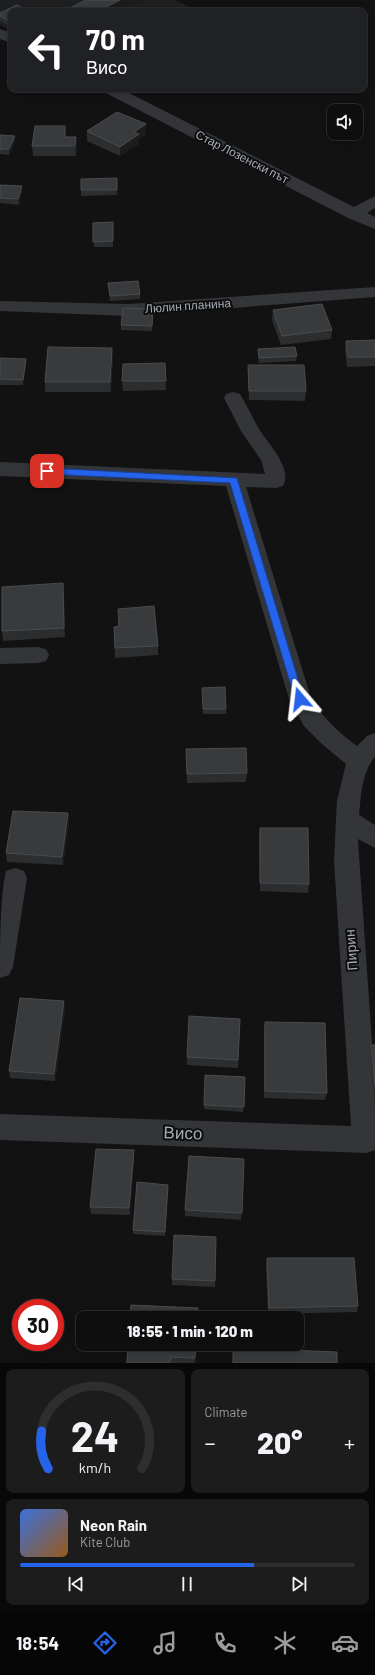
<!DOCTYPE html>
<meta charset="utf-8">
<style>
body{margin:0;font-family:Barlow,sans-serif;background:#1c1c1c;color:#f1f3f6;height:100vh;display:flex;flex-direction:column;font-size:15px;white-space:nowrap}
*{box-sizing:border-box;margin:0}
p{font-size:13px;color:#9b9c9e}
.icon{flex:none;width:22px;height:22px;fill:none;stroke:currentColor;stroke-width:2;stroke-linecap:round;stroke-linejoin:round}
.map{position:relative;height:1363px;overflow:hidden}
.side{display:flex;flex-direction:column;gap:6px;padding:6px;background:#080808;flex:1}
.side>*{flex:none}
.banner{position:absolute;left:8px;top:8px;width:359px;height:84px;border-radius:8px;box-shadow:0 2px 10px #0003,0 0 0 1px #2e2e2e;background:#202124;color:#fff;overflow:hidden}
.fabs{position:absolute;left:327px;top:104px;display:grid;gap:8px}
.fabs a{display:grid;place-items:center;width:36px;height:36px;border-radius:8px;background:#0e0e0e;box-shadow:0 2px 10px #0003,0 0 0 1px #2e2e2e;font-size:20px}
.speed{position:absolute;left:12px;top:1299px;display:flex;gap:8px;font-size:20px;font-weight:700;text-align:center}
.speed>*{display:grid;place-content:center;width:52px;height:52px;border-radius:50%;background:#0e0e0e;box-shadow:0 2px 10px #0003,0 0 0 1px #2e2e2e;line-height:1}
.speed .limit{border:6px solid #d22;background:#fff;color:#111}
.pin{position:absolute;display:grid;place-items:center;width:34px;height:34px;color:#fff;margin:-17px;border-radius:8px;box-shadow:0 2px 6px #0006}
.me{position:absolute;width:44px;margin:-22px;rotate:343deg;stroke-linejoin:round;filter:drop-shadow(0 0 3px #0008)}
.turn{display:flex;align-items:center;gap:14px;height:84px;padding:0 12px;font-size:18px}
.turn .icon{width:52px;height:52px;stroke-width:2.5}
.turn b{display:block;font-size:28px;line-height:34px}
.big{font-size:30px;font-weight:800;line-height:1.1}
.side .tile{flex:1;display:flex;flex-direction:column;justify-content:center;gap:6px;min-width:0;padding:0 14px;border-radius:8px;background:#1c1c1c}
.side .dial{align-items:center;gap:0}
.dial svg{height:104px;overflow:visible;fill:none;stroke:#2e2e2e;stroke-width:7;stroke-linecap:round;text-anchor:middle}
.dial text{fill:#f1f3f6;stroke:none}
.song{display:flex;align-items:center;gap:12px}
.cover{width:48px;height:48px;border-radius:6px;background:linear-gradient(135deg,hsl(220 70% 55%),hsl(30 70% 35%))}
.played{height:4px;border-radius:2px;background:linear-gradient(90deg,#2563eb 70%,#2e2e2e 70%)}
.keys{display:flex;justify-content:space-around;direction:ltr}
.heat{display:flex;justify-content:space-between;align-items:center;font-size:22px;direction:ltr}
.side .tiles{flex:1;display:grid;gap:6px;grid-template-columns:1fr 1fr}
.tile:last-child{grid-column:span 2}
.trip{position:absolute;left:76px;top:1311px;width:228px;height:40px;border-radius:8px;background:#0e0e0e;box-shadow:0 2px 10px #0003,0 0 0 1px #2e2e2e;font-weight:800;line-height:40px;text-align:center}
.menu{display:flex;height:64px;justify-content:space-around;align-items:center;background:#060606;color:#9b9c9e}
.menu .icon{width:28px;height:28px}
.menu .on{color:#2563eb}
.menu b{font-size:18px;color:#f1f3f6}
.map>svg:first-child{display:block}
</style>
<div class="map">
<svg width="375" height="1363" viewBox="0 0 375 1363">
<rect width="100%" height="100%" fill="#121213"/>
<path fill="#1e1f20" d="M0 0H175L199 11H11V31L0 25Z"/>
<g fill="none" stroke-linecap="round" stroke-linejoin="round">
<path fill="#333538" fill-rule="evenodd" d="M0 29 11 33V43L0 39Z
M101 89H121L354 207 375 196V208L367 213 375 217V229L348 218 104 92Z
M375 287V297L128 316 0 311V301L128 304Z
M233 392 240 394C247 405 252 417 259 429 268 443 293 469 283 486L276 488 246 487 311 698C323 718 338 732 357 746L367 736 375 733V757C362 771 361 796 359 815L375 825V848L358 839V841L375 1086V1150L366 1153 0 1140V1114L351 1126 334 861 337 801 346 764 322 744 304 726 289 699 226 486 0 476V462L265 474 261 460 241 431 224 398 226 394Z
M38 647 46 649 49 655 46 661 38 663 0 664V648Z
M15 868 24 871 27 878 13 967 9 975 0 978C0 949 0 896 6 871Z"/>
</g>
<path fill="#2b2d2e" d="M11 11V26L10 27 0 21V13Z
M146 124V134L139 139V144L120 156 87 141V131Z
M0 135 15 136V141L9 155 0 154Z
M66 137 77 146 76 156H33L32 146Z
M117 178V195L81 196V190Z
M0 185 22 186V191L19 205 0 203Z
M113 222V247H94L93 223Z
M108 283 140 294V299L110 301Z
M153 309 152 331 121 330V325Z
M273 310 332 330 331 339 281 345 272 320Z
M375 340V366L347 367 345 350 346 341Z
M112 348 113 357 111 392H45V382Z
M258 349 297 356 296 361 259 363 258 354Z
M0 358 26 359V364L23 385H0Z
M165 363 166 390 123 391 122 381Z
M248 365 306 391 305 401 249 400Z
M64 593 65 637 3 641 2 631Z
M119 626 158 646V655L115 658 114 627Z
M202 688 226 709V714H203Z
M186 749 247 773 246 782 187 783Z
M68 813 69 822 63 865 7 862 6 853Z
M260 828 309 884 308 893 260 891 259 836Z
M65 1009 55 1081 10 1078 9 1071Z
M240 1019 238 1068 187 1065V1057Z
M265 1022 327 1093 325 1100 264 1098V1029Z
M371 1045H375V1108L370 1053Z
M205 1075 245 1077 243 1112 204 1109Z
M134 1157 130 1215 91 1214 90 1207Z
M244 1159 241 1220 185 1216V1210Z
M168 1185 165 1236 133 1234V1230Z
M216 1237 215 1287 172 1285V1279Z
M267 1258 358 1306 357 1312 268 1314 266 1265Z
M196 1344 195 1363H127Z"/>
<path fill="#1c1c1d" d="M120 0H143L121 11H98Z
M9 21H11V26L10 27Z
M146 124V134L139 139V144L120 156V147L134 132Z
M15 136V141L9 155V149Z
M76 137 77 146 76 156 75 146Z
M22 186V191L19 205 18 199Z
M112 348 113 357 111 392 110 382Z
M26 359V364L23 385V380Z
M63 583 64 593 65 637 64 628Z
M68 813 69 822 63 865 62 857Z
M64 1001 65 1009 55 1081 54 1074Z
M134 1150V1157L130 1215 129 1208Z"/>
<path fill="#383a3c" stroke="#494c4f" d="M86 0H120L98 11H64Z
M17 5 28 11H11V21H9L0 16V13Z
M117 112 146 124 134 132 139 134 120 147 87 131Z
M35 126H65V137H76L75 146H32Z
M0 135 15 136 9 149H0Z
M117 178V190H81V179Z
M0 185 22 186 18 199 0 198Z
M113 222V241L93 242V223Z
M138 281 140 294 110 296 108 283Z
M322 304 332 330 282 336 273 310Z
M123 308 153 309 152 326 121 325Z
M375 340V357H348L346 341Z
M48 347 112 348 110 382H45Z
M295 347 297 356 259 358 258 349Z
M0 358 26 359 23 380 0 379Z
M165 363 166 381H122L123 364Z
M248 365H304L306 391H249Z
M63 583 64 628 2 631V587Z
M154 606 158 646 115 648 114 627 119 626 118 609Z
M225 687 226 709H203L202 688Z
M246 748 247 773 187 774 186 749Z
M13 811 68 813 62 857 6 853Z
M260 828H308L309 884 260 883Z
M20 998 64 1001 54 1074 9 1071Z
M189 1016 240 1019 238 1060 187 1057Z
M265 1022 325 1023 327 1093 265 1091Z
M371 1045H375V1086Z
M205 1075 245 1077 244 1107 204 1105Z
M96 1149 134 1150 129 1208 90 1207Z
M189 1156 244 1159 242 1213 185 1210Z
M137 1182 168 1185 165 1232 133 1230Z
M174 1235 216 1237 215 1281 172 1279Z
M267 1258H354L358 1306 269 1308Z
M131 1305 198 1308 197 1318H130Z
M128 1344H196L195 1358 171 1357 170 1363H127Z
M233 1348 337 1352V1363H233Z"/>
<path fill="#2563eb" stroke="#184099" d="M47 468 237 478 304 699 303 701 300 703 295 699 230 483 47 474 43 471Z"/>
<g text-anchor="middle" stroke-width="4" stroke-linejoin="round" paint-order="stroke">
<g font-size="12" fill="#a5acb3" stroke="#0d0d0e">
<text transform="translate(242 157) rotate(27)" y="4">Стар Лозенски път</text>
<text transform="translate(188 306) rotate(-4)" y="4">Люлин планина</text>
</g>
<g font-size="14" fill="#a5acb3" stroke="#0d0d0e">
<text transform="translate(351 950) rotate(-94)" y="5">Пирин</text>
</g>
<g font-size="17" fill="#a5acb3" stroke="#0d0d0e">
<text transform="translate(183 1133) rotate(2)" y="6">Висо</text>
</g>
</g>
</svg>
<div class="fabs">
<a><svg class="icon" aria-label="sound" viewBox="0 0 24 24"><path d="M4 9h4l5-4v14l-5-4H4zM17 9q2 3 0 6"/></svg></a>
</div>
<div class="speed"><div class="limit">30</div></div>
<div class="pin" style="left:47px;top:471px;background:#d93025"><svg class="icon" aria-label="arrive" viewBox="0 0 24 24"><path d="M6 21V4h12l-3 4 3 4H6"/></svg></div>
<svg class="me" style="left:300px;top:699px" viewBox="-20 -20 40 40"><path d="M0-17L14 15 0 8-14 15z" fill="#2563eb" stroke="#fff" stroke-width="4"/></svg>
<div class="trip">18:55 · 1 min · 120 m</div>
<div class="banner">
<div class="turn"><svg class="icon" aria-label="left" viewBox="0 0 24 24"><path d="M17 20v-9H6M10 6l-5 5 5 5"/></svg><div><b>70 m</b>Висо</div></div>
</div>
</div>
<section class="side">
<div class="tiles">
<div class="tile dial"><svg viewBox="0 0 100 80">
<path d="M14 69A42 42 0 1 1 86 69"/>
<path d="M14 69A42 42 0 0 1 9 40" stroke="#2563eb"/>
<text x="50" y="56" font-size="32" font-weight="700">24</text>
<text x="50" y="72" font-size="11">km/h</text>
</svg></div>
<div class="tile"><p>Climate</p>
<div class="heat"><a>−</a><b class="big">20°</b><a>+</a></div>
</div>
<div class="tile">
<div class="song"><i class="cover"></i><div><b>Neon Rain</b><p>Kite Club</p></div></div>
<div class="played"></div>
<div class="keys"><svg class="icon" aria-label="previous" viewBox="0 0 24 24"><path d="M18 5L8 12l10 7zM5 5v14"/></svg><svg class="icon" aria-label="pause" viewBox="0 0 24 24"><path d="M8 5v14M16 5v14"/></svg><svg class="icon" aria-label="next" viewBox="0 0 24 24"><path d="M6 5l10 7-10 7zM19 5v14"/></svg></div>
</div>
</div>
</section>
<nav class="menu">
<b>18:54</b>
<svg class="icon on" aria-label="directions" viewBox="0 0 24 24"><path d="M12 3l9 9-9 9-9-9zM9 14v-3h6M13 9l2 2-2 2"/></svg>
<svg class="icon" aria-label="music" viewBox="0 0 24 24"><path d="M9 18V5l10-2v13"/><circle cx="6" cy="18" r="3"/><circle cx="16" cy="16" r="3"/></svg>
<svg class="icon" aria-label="phone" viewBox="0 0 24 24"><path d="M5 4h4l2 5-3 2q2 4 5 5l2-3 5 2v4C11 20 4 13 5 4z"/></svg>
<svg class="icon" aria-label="climate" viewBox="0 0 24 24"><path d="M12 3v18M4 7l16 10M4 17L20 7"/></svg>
<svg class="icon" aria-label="car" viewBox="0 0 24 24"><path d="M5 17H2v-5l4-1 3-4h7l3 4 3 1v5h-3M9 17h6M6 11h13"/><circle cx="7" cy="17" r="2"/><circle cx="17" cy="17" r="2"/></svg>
</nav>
